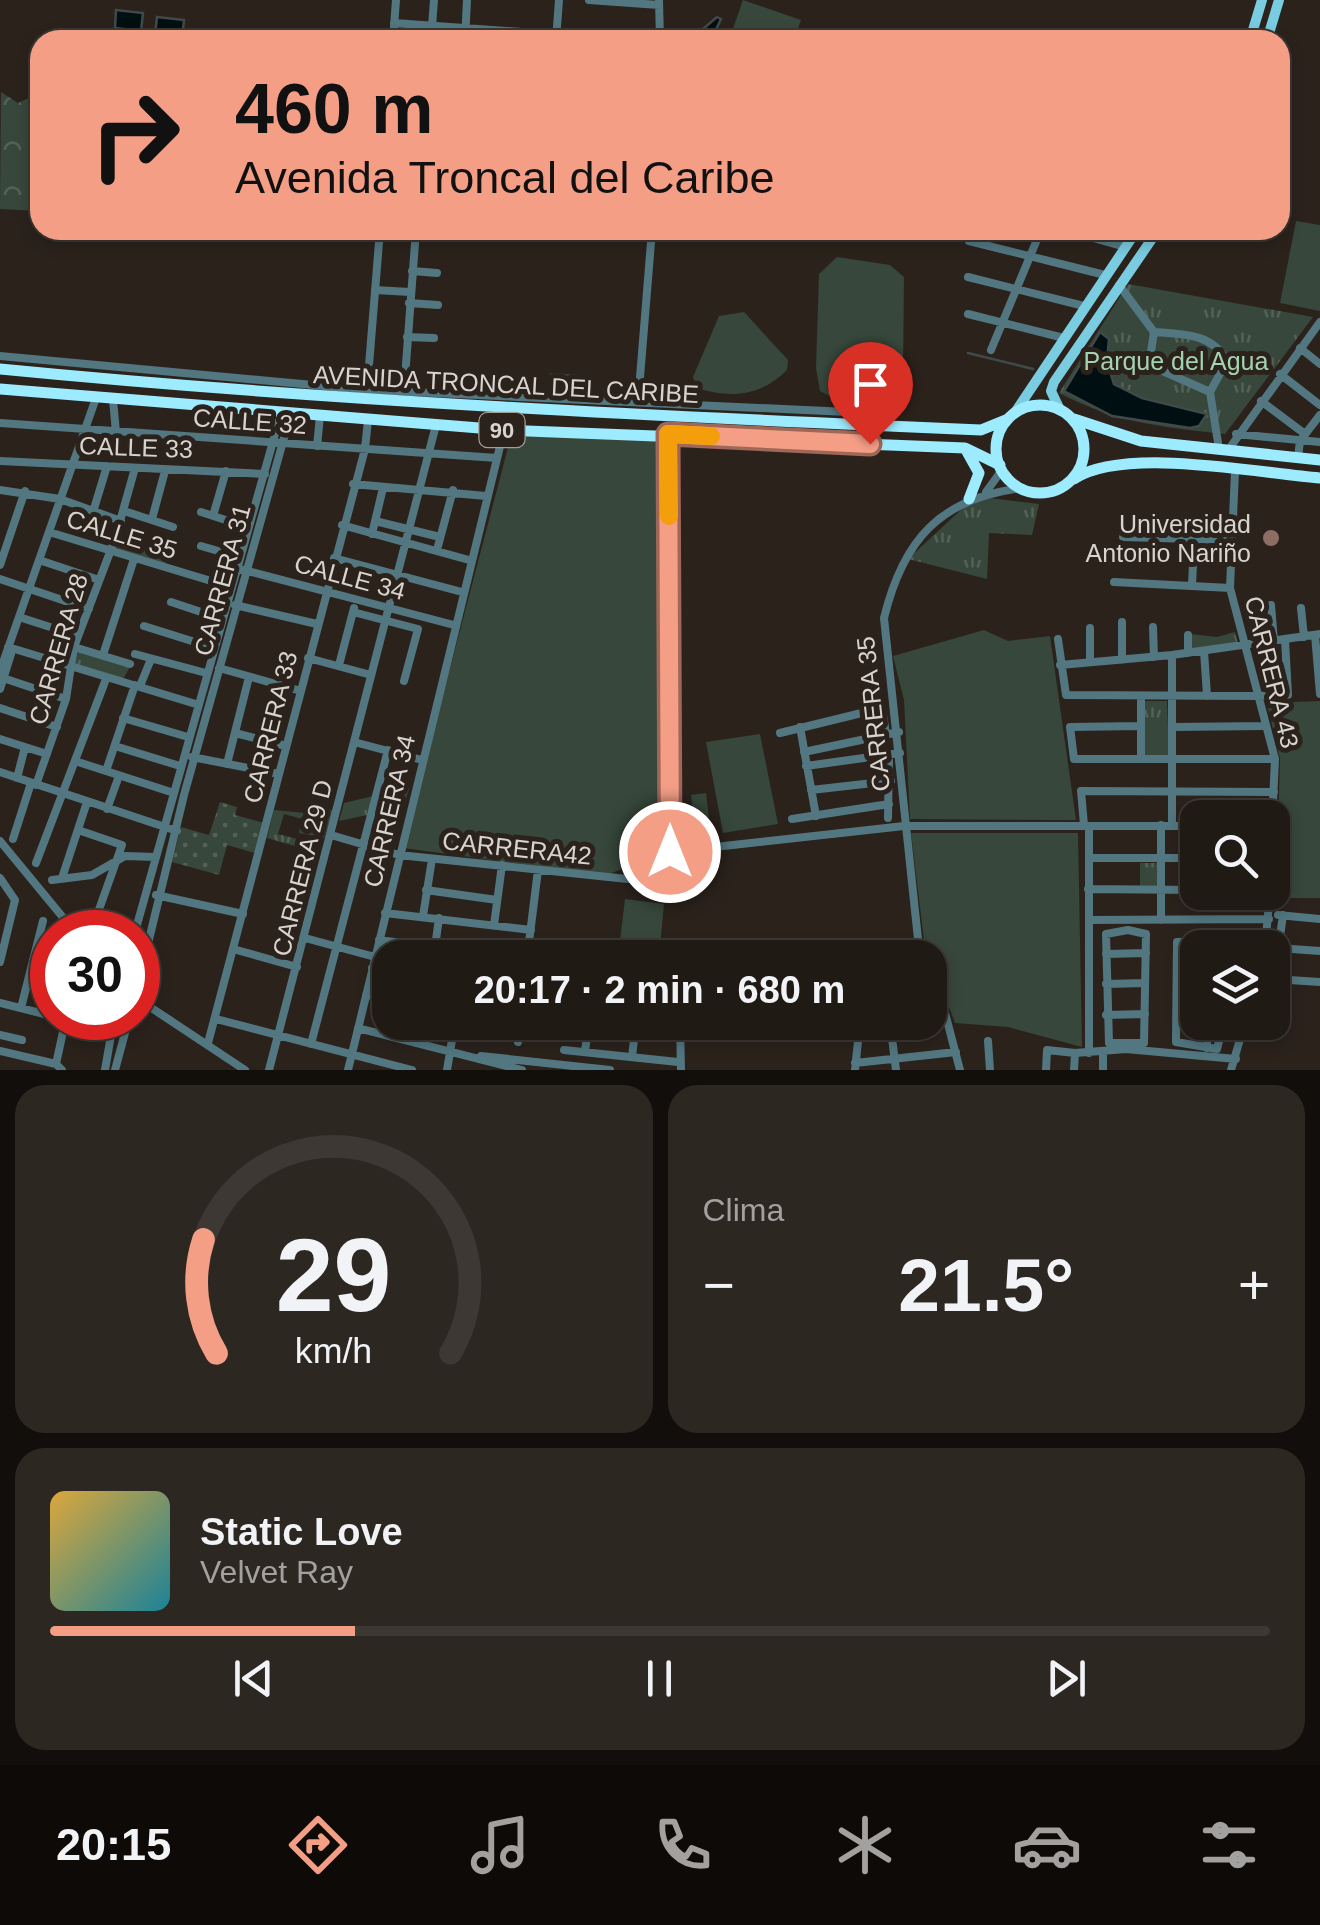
<!DOCTYPE html>
<html lang="es">
<meta charset="utf-8">
<style>
body{margin:0;font-family:Helvetica,sans-serif;background:#2d2722;color:#f1f3f6;height:100vh;display:flex;flex-direction:column;font-size:38px;white-space:nowrap}
*{box-sizing:border-box;margin:0}
p{font-size:32px;color:#a2a1a0}
.icon{flex:none;width:55px;height:55px;fill:none;stroke:currentColor;stroke-width:2;stroke-linecap:round;stroke-linejoin:round}
.map{position:relative;height:1070px;overflow:hidden}
.drawer{display:flex;flex-direction:column;gap:15px;padding:15px;background:#120e0c;flex:1}
.drawer>*{flex:none}
.guide{position:absolute;left:30px;top:30px;width:1260px;height:210px;border-radius:30px;box-shadow:0 5px 15px #0003,0 0 0 2px #3d3834;background:#f49e86;color:#111;overflow:hidden}
.tools{position:absolute;left:1180px;top:800px;display:grid;gap:20px}
.tools a{display:grid;place-items:center;width:110px;height:110px;border-radius:20px;background:#201a15;box-shadow:0 5px 15px #0003,0 0 0 2px #3d3834;font-size:50px}
.speed{position:absolute;left:30px;top:910px;display:flex;gap:20px;font-size:50px;font-weight:700;text-align:center}
.speed>*{display:grid;place-content:center;width:130px;height:130px;border-radius:50%;background:#201a15;box-shadow:0 5px 15px #0003,0 0 0 2px #3d3834;line-height:1}
.speed .limit{border:15px solid #d22;background:#fff;color:#111}
.pin{position:absolute;display:grid;place-items:center;width:85px;height:85px;color:#fff;margin:-102px -42px;border-radius:50% 50% 50% 0;rotate:-45deg;box-shadow:0 0 10px #0007}
.pin .icon{rotate:45deg}
.me{position:absolute;width:110px;margin:-55px;rotate:0deg;stroke-linejoin:round;filter:drop-shadow(0 0 8px #0008)}
.turn{display:flex;align-items:center;gap:35px;height:210px;padding:0 40px;font-size:45px}
.turn .icon{width:130px;height:130px;stroke-width:2.5}
.turn b{display:block;font-size:70px;line-height:85px}
.big{font-size:75px;font-weight:700;line-height:1.1}
.drawer .tile{flex:1;display:flex;flex-direction:column;justify-content:center;gap:15px;min-width:0;padding:0 35px;border-radius:30px;background:#2d2722}
.drawer .dial{align-items:center;gap:0}
.dial svg{height:260px;overflow:visible;fill:none;stroke:#3d3834;stroke-width:7;stroke-linecap:round;text-anchor:middle}
.dial text{fill:#f1f3f6;stroke:none}
.song{display:flex;align-items:center;gap:30px}
.cover{width:120px;height:120px;border-radius:15px;background:linear-gradient(135deg,hsl(40 70% 55%),hsl(190 70% 35%))}
.played{height:10px;border-radius:5px;background:linear-gradient(90deg,#f49e86 25%,#3d3834 25%)}
.keys{display:flex;justify-content:space-around;direction:ltr}
.heat{display:flex;justify-content:space-between;align-items:center;font-size:55px;direction:ltr}
.drawer .tiles{flex:1;display:grid;gap:15px;grid-template-columns:1fr 1fr}
.tile:last-child{grid-column:span 2}
.trip{position:absolute;left:372px;top:940px;width:575px;height:100px;border-radius:30px;background:#201a15;box-shadow:0 5px 15px #0003,0 0 0 2px #3d3834;font-weight:700;line-height:100px;text-align:center}
.tab-bar{display:flex;height:160px;justify-content:space-around;align-items:center;background:#0d0a08;color:#a2a1a0}
.tab-bar .icon{width:70px;height:70px}
.tab-bar .current{color:#f49e86}
.tab-bar b{font-size:45px;color:#f1f3f6}
.map>svg:first-child{display:block}
</style>
<div class="map">
<svg width="1320" height="1070" viewBox="0 0 1320 1070">
<defs>
<pattern id="forest-crowns" width="20" height="18" patternUnits="userSpaceOnUse" patternTransform="scale(2.5)"><rect width="20" height="18" fill="#37473b"/><path d="M2 6a3 3 0 1 1 6 0M12 15a3 3 0 1 1 6 0" fill="none" stroke="#536156"/></pattern>
<pattern id="park-tufts" width="24" height="20" patternUnits="userSpaceOnUse" patternTransform="scale(2.5)"><rect width="24" height="20" fill="#37473b"/><path d="M3 7l-1-3M5 7V3M7 7l1-3M15 17l-1-3M17 17v-4M19 17l1-3" fill="none" stroke="#536156"/></pattern>
<pattern id="garden-dots" width="8" height="8" patternUnits="userSpaceOnUse" patternTransform="scale(2.5)"><rect width="8" height="8" fill="#37473b"/><path d="M2 2h.1M6 6h.1" fill="none" stroke="#536156" stroke-width="1.8" stroke-linecap="round"/></pattern>
</defs>
<rect width="100%" height="100%" fill="#2b221c"/>
<path fill="#37473b" d="M743 0 801 20 794 40H729Z
M1296 221 1320 225V311L1280 303Z
M837 257 890 265 904 277 903 375 893 393 839 401 820 391 816 368 819 274Z
M744 312 788 360 787 370C761 396 731 399 697 388L693 377 719 316Z
M550 373 583 375 581 394 548 393Z
M511 436 665 440 666 851 607 875 403 848Z
M984 630 1008 641 1050 636 1076 820 910 819 904 700 893 656Z
M1320 701V898H1276L1280 759 1267 703Z
M760 734 778 824 723 833 706 742Z
M706 793 709 819 694 821 691 795Z
M911 833H1078L1082 1047 1008 1027 955 1023 924 940Z
M625 899 664 904 659 957H618Z"/>
<path fill="url(#forest-crowns)" d="M1 92 18 103 29 98 40 109V211L0 209Z"/>
<path fill="url(#park-tufts)" d="M1128 284 1313 317 1225 434C1161 427 1117 423 1059 393Z
M989 498 1039 504 1032 535 989 533 987 579 908 559 964 507Z
M115 539 168 555 164 569 108 552Z
M1235 632 1238 644 1190 649V634L1217 637Z
M74 647 132 663 121 683 76 670Z
M1144 701H1167L1169 756 1145 757Z
M409 788 404 806 375 812 380 794Z
M373 796 367 815 339 821 344 803Z
M307 803 333 811 324 838 299 833 302 819 284 814 278 834 297 839 295 846 267 838 274 810 305 813Z
M1140 863H1158V887H1140Z"/>
<path fill="url(#garden-dots)" d="M220 802 237 807 235 815 264 823 255 853 227 845 219 875 172 862 181 827 209 835Z"/>
<path fill="#000f11" stroke="#414a4a" stroke-width="2.5" d="M116 10 143 13 141 31 115 28Z
M157 17 184 20 182 38 155 35Z
M717 17 721 19 711 40H678V32L703 29Z
M1100 332 1109 339 1107 362 1114 384 1142 398 1207 414 1199 426 1190 428 1112 416 1064 391Z"/>
<g fill="none" stroke-linecap="round" stroke-linejoin="round">
<path stroke="#414a4a" stroke-width="2.5" d="M968 353 1033 369"/>
<path stroke="#527781" stroke-width="8" d="M589 0 659 5
M659 0 660 40
M394 23 635 40
M393 40 396 0
M431 40 434 0
M465 40 467 0
M556 40 559 0
M1065 230 1125 247
M415 234 438 235
M969 241 1105 275
M412 271 437 273
M968 277 1084 306
M1119 285 1154 332 1149 365 1210 392 1219 449
M375 290 410 292
M409 303 438 305
M968 314 1064 338
M1154 332C1182 334 1212 333 1227 361L1210 392
M407 337 434 338
M1300 348 1320 364
M991 350 1041 230
M0 356 367 390 848 412 882 422
M1280 374 1320 405
M367 390 380 230
M404 391 416 230
M113 400 116 432
M1261 401 1305 434
M638 402 652 230
M0 423 497 458
M1236 434 1320 442
M317 446 320 416
M1229 449 1320 322
M1298 457 1300 441 1320 415
M0 461 265 474
M1235 471 1230 588 1275 759 1272 823
M353 484 486 496
M0 490 60 499 121 521
M986 492 1002 470
M124 511 173 527
M93 512 107 466
M201 512 247 527
M213 516 226 471
M152 519 165 471
M375 521 440 537
M342 525 469 560
M49 532 231 587
M372 534 383 488
M1123 537 1229 540
M201 546 239 557
M437 550 453 490
M334 558 462 592
M39 560 99 580
M0 565 25 491
M240 569 454 625
M0 579 89 609
M1114 582 1230 588
M1192 586 1194 540
M171 602 222 619
M235 605 317 624
M1271 605 1274 642
M1301 608 1304 637
M353 612 418 629 404 681
M22 618 78 636
M144 626 214 648
M1153 627 1154 657
M1188 635V653
M1315 635 1320 694
M1058 639 1066 695 1257 696 1288 695 1285 640
M8 647 199 705
M74 647 130 664
M1204 651 1207 696
M135 654 206 673
M103 655 134 559
M308 658 371 675
M1122 660V622
M1090 662V628
M58 664 66 632
M339 665 354 608
M1060 665 1172 655 1320 634
M219 668 301 691
M0 671 96 398
M3 678 66 699
M140 686 151 659
M0 689 11 654
M1141 696V758
M0 708 57 727
M123 718 188 737
M1140 726 1070 727 1074 759H1275
M800 727 816 816
M1173 727 1263 726
M235 733 286 746
M780 733 882 708 886 734
M0 739 47 754
M354 742 422 760
M115 746 180 766
M804 752 899 732
M192 757 279 774
M78 762 174 793
M227 764 249 677
M806 766 900 753
M106 771 135 685
M0 772 177 831
M17 778 25 747
M36 785 66 699 74 647 115 539 135 468
M811 790 891 781
M107 809 119 776
M888 818 889 755
M792 819 889 804
M1084 825 1081 791 1274 792
M1172 825V655
M1089 826V1053
M78 830 122 845 91 932
M331 835 399 855 666 883 664 855 670 852 669 434
M13 839 31 783
M0 841 75 932
M670 852 904 826H1198
M1090 858H1198
M36 863 106 679
M0 878 15 900 0 962
M62 878 87 802
M52 880 92 875 125 856 156 857
M1088 889 1198 890
M426 890 497 900
M156 895 243 914
M385 913 531 930
M1278 915 1320 919
M1283 915 1274 979 1320 982
M423 916 432 859
M1089 920 1269 919
M1161 920V825
M494 925 502 865
M1128 930 1146 934 1144 1043H1109L1106 934Z
M135 932 281 413
M305 938 375 957
M379 940 515 958
M435 947 439 918
M1265 948 1270 892
M1278 948 1320 951
M233 949 297 967
M1106 954 1146 953
M527 958 538 870
M920 958 884 618C903 540 940 498 1022 488
M372 968 390 970
M930 981 944 1009 960 1070
M1106 984 1145 983
M138 985 184 795 291 413
M366 995 390 998
M138 999 245 1070
M0 1003 52 1016
M21 1008 43 921
M1106 1015 1145 1014
M216 1019 412 1070
M582 1022 680 1034
M680 1022 681 1070
M890 1022 896 1070
M1224 1022 1217 1049 1176 1042 1177 942 1266 940
M358 1028 522 1070
M0 1035 22 1040
M988 1041 990 1070
M518 1042 520 1022
M208 1043 365 449 368 420
M311 1044 388 750
M1207 1048V1022
M564 1050 678 1062
M0 1051 56 1064 62 1070
M585 1051 589 1023
M1103 1052V1070
M481 1056 610 1070
M632 1057 636 1022
M855 1063 956 1052
M56 1064 66 1018
M105 1070 114 1018
M115 1070 129 1018
M269 1070 436 425
M348 1070 504 430
M447 1070 455 1022
M855 1070 860 1022
M1046 1070 1047 1050 1075 1053 1126 1049 1236 1059
M1074 1070 1075 1053
M1231 1070 1245 1022"/>
<path stroke="#7acce1" stroke-width="10" d="M1250 40 1262 0
M1267 40 1279 0
M1060 410 1051 391 1054 382 1158 230
M1014 414 1137 230"/>
<path stroke="#9debfe" stroke-width="11" d="M0 369C327 401 653 416 981 430L1008 419
M0 389 504 430 965 448 1000 465
M996 449a44 44 0 1 1 88 0a44 44 0 1 1-88 0Z
M1074 419 1141 441 1320 460
M965 448 979 473 969 499
M1074 479C1124 446 1258 473 1320 478"/>
</g>
<g fill="none" stroke-linecap="round" stroke-linejoin="round">
<defs>
<path id="route" d="M670 852 668 434 870 444"/>
</defs>
<use href="#route" stroke="#9f6757" stroke-width="25"/>
<use href="#route" stroke="#f49e86" stroke-width="18"/>
<path stroke="#f59e0b" stroke-width="18" d="M669 516 668 434 711 436"/>
</g>
<circle fill="#8d6e63" stroke="#2b221c" stroke-width="4" cx="1271" cy="538" r="10"/>
<g text-anchor="middle" stroke-width="10" stroke-linejoin="round" paint-order="stroke">
<rect fill="#2b221c" stroke="#a49e99" stroke-width="2.5" x="479.5" y="413" width="45" height="34" rx="8"/>
<g font-size="22" font-weight="bold" fill="#d8d3cf">
<text x="502" y="438">90</text>
</g>
<g font-size="25" fill="#a3d3b0" stroke="#2b221c">
<text x="1176" y="370">Parque del Agua</text>
</g>
<g font-size="25" fill="#d8d3cf" stroke="#2b221c">
<text transform="translate(506 384) rotate(3)" y="9">AVENIDA TRONCAL DEL CARIBE</text>
<text transform="translate(250 421) rotate(4)" y="9">CALLE 32</text>
<text transform="translate(136 447) rotate(2)" y="9">CALLE 33</text>
<text transform="translate(122 534) rotate(17)" y="9">CALLE 35</text>
<text transform="translate(350 577) rotate(15)" y="9">CALLE 34</text>
<text transform="translate(222 580) rotate(-75)" y="9">CARRERA 31</text>
<text transform="translate(58 649) rotate(-74)" y="9">CARRERA 28</text>
<text transform="translate(1272 672) rotate(76)" y="9">CARRERA 43</text>
<text transform="translate(873 714) rotate(-96)" y="9">CARRERA 35</text>
<text transform="translate(270 727) rotate(-76)" y="9">CARRERA 33</text>
<text transform="translate(389 811) rotate(-77)" y="9">CARRERA 34</text>
<text transform="translate(517 848) rotate(6)" y="9">CARRERA42</text>
<text transform="translate(302 868) rotate(-76)" y="9">CARRERA 29 D</text>
</g>
<g font-size="25" fill="#d8d3cf" stroke="#2b221c" text-anchor="end">
<text x="1251" y="533">Universidad<tspan x="1251" dy="29">Antonio Nariño</tspan></text>
</g>
</g>
</svg>
<div class="tools">
<a><svg class="icon" aria-label="search" viewBox="0 0 24 24"><circle cx="10" cy="10" r="6"/><path d="M15 15l6 6"/></svg></a>
<a><svg class="icon" aria-label="layers" viewBox="0 0 24 24"><path d="M12 4l9 5-9 5-9-5zM3 14l9 5 9-5"/></svg></a>
</div>
<div class="speed"><div class="limit">30</div></div>
<div class="pin" style="left:870px;top:444px;background:#d93025"><svg class="icon" aria-label="arrive" viewBox="0 0 24 24"><path d="M6 21V4h12l-3 4 3 4H6"/></svg></div>
<svg class="me" style="left:670px;top:852px" viewBox="-20 -20 40 40"><circle r="17" fill="#f49e86" stroke="#fff" stroke-width="3"/><path d="M0-11L8 9 0 5-8 9z" fill="#fff"/></svg>
<div class="trip">20:17 · 2 min · 680 m</div>
<div class="guide">
<div class="turn"><svg class="icon" aria-label="right" viewBox="0 0 24 24"><path d="M7 20v-9h11M14 6l5 5-5 5"/></svg><div><b>460 m</b>Avenida Troncal del Caribe</div></div>
</div>
</div>
<section class="drawer">
<div class="tiles">
<div class="tile dial"><svg viewBox="0 0 100 80">
<path d="M14 69A42 42 0 1 1 86 69"/>
<path d="M14 69A42 42 0 0 1 10 34" stroke="#f49e86"/>
<text x="50" y="56" font-size="32" font-weight="700">29</text>
<text x="50" y="72" font-size="11">km/h</text>
</svg></div>
<div class="tile"><p>Clima</p>
<div class="heat"><a>−</a><b class="big">21.5°</b><a>+</a></div>
</div>
<div class="tile">
<div class="song"><i class="cover"></i><div><b>Static Love</b><p>Velvet Ray</p></div></div>
<div class="played"></div>
<div class="keys"><svg class="icon" aria-label="previous" viewBox="0 0 24 24"><path d="M18 5L8 12l10 7zM5 5v14"/></svg><svg class="icon" aria-label="pause" viewBox="0 0 24 24"><path d="M8 5v14M16 5v14"/></svg><svg class="icon" aria-label="next" viewBox="0 0 24 24"><path d="M6 5l10 7-10 7zM19 5v14"/></svg></div>
</div>
</div>
</section>
<nav class="tab-bar">
<b>20:15</b>
<svg class="icon current" aria-label="directions" viewBox="0 0 24 24"><path d="M12 3l9 9-9 9-9-9zM9 14v-3h6M13 9l2 2-2 2"/></svg>
<svg class="icon" aria-label="music" viewBox="0 0 24 24"><path d="M9 18V5l10-2v13"/><circle cx="6" cy="18" r="3"/><circle cx="16" cy="16" r="3"/></svg>
<svg class="icon" aria-label="phone" viewBox="0 0 24 24"><path d="M5 4h4l2 5-3 2q2 4 5 5l2-3 5 2v4C11 20 4 13 5 4z"/></svg>
<svg class="icon" aria-label="climate" viewBox="0 0 24 24"><path d="M12 3v18M4 7l16 10M4 17L20 7"/></svg>
<svg class="icon" aria-label="car" viewBox="0 0 24 24"><path d="M5 17H2v-5l4-1 3-4h7l3 4 3 1v5h-3M9 17h6M6 11h13"/><circle cx="7" cy="17" r="2"/><circle cx="17" cy="17" r="2"/></svg>
<svg class="icon" aria-label="filters" viewBox="0 0 24 24"><path d="M4 7h16M4 17h16"/><circle cx="9" cy="7" r="2"/><circle cx="15" cy="17" r="2"/></svg>
</nav>
